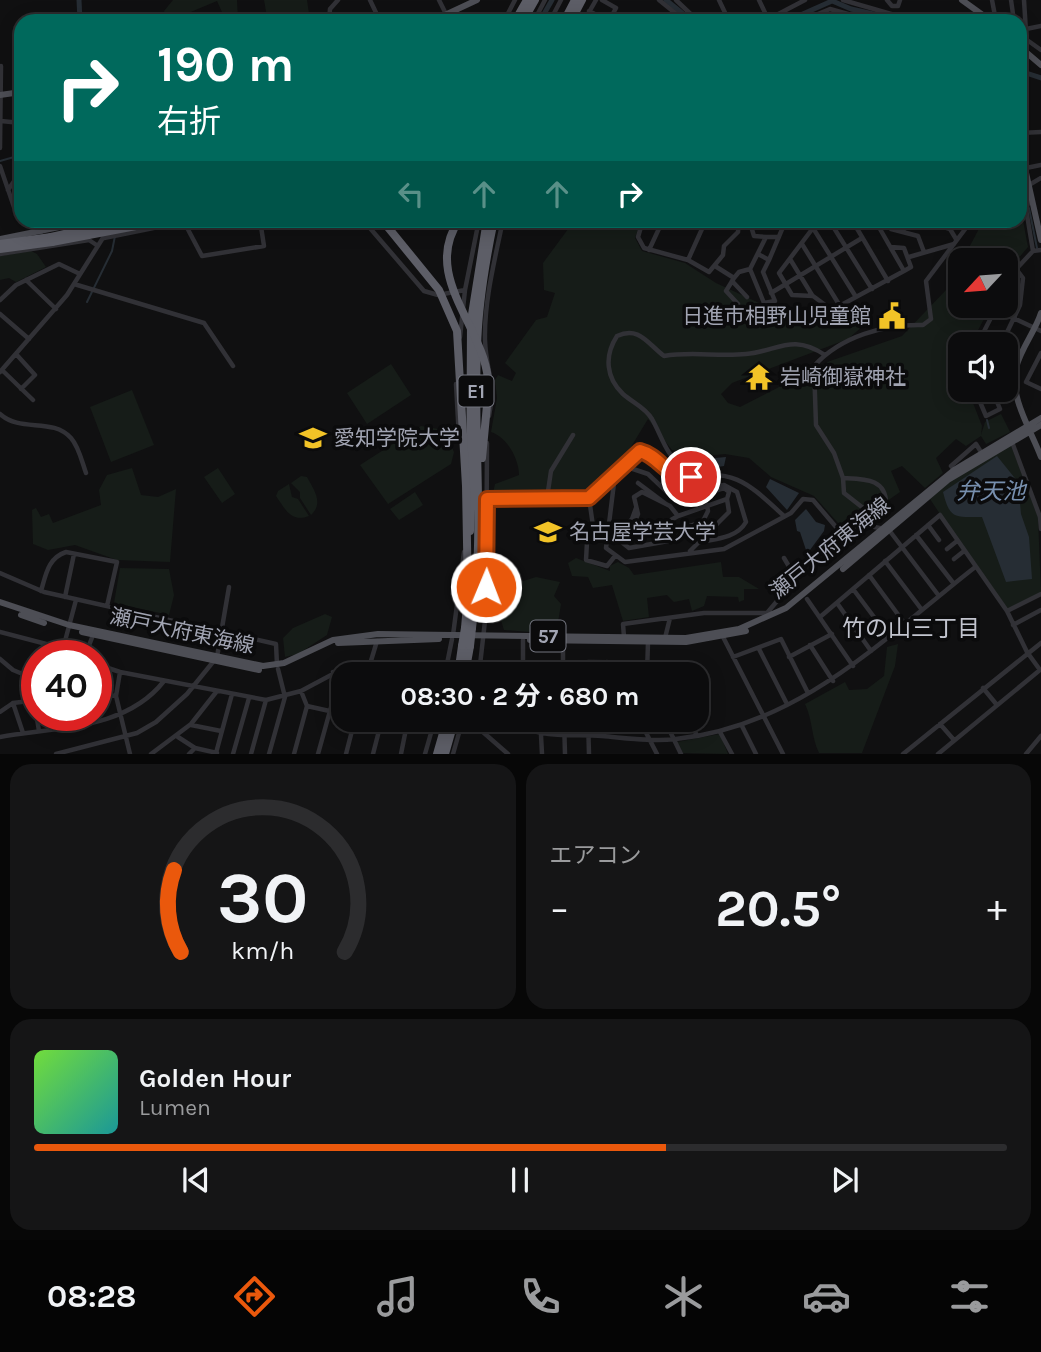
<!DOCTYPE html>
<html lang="ja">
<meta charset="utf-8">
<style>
body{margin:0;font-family:Karla,"Noto Sans JP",sans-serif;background:#151516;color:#f1f3f6;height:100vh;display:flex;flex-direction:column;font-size:26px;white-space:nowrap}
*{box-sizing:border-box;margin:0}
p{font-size:23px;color:#9a9b9d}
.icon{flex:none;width:38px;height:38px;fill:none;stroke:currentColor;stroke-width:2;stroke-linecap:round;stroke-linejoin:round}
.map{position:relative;height:754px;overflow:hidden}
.side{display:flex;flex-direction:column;gap:10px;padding:10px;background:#070707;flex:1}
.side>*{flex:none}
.hud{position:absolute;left:14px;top:14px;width:1013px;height:214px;border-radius:21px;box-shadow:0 4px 18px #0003,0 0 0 2px #2c2c2e;background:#00695c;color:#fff;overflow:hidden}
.needle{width:46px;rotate:244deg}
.tools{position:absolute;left:948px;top:248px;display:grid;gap:14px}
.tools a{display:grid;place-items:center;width:70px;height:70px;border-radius:14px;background:#0c0c0d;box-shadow:0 4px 18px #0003,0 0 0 2px #2c2c2e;font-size:35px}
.speed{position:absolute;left:21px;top:640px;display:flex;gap:14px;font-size:35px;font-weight:700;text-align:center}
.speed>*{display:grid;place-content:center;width:91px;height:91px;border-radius:50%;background:#0c0c0d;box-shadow:0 4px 18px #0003,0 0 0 2px #2c2c2e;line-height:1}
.speed .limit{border:10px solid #d22;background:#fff;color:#111}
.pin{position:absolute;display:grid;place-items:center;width:60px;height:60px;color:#fff;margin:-30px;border:4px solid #fff;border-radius:50%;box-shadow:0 2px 7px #0007}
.me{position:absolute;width:77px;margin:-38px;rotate:1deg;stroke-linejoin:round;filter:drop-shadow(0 0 5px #0008)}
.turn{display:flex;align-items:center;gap:24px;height:147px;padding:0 28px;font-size:32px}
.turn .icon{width:91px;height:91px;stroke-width:2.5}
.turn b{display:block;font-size:49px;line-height:60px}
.lanes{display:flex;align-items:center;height:66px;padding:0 28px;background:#0003;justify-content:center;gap:35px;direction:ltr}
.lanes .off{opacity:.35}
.big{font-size:52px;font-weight:700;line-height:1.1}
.side .tile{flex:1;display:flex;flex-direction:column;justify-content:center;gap:10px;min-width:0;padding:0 24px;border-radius:21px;background:#151516}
.side .dial{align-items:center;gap:0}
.dial svg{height:182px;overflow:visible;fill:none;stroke:#2c2c2e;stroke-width:7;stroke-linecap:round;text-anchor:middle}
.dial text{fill:#f1f3f6;stroke:none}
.song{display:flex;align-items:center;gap:21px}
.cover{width:84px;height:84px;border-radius:10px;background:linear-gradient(135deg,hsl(100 70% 55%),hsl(180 70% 35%))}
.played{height:7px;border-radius:4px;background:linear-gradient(90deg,#ea580c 65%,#2c2c2e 65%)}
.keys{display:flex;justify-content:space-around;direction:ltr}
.heat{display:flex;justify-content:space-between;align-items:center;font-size:38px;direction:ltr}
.side .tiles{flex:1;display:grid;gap:10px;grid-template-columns:1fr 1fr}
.tile:last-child{grid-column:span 2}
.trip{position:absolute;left:331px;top:662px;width:378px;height:70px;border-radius:21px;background:#0c0c0d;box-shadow:0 4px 18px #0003,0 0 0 2px #2c2c2e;font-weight:700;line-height:70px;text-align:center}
.menu{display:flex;height:112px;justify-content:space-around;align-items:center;background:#050505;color:#9a9b9d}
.menu .icon{width:49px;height:49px}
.menu .selected{color:#ea580c}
.menu b{font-size:32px;color:#f1f3f6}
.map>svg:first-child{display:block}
</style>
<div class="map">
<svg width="1041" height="754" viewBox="0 0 1041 754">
<rect width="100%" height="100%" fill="#101011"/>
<path fill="#161c18" d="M173 0H237L238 21H226L217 1 169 21 164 11Z
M264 0H307L310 21H275L267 17Z
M1021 210 1028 247 1006 273V261H962L983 221 1020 220Z
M574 221H641L635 238 642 251 685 263 716 283 798 321 822 322 840 315 864 317V325L848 339 732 383 721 394 728 403 740 407 830 361 902 336 946 290 961 263V306H991L970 345H961L958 365 961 390H968L982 426 981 435 985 422 1001 414 1010 432 986 444 981 436 966 446 956 439 936 458 943 473 925 488 902 466 891 471 900 492 867 515 865 523H838L814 496 771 477 749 458 725 454 695 457 672 450 648 419 623 460 588 495 492 497 495 484 519 475C519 459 507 437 491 432L497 398 495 380 498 375 512 381 516 373 505 363 536 320 547 317 555 293 544 290 543 263Z
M31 251 37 254 46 267 16 282 9 278 0 280V256Z
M391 364 411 395 367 424 347 393Z
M132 390 154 445 111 462 90 407Z
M421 426 444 430 454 452 451 464 388 504 360 465Z
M1011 445 1038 517 1041 594 1008 609 976 568 930 499 948 483Z
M132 468 141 495 158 497 176 489 170 562 117 560 75 545 48 550 33 544 32 510 36 508 41 517 49 514 53 523 101 505 99 490 107 475Z
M218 468 235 494 222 503 204 477Z
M301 476 307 477C314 490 324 503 311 515L300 498V492L291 483Z
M289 484 292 497 298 499 309 516C291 523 285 509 276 496L278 491Z
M415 492 423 505 399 520 390 509Z
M576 558 610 571V566L618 562 629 568 634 575 721 562 723 577H739L759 589H744V600L739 602 738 597 707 596 704 606 692 611 689 599 674 602 667 595 647 598 649 617 623 621 612 585 593 588 588 577 572 576 568 563Z
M120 568 169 569 174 595 169 615 114 603Z
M536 577 560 582 554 596 561 604 557 628 530 632 504 630 498 611V589Z
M325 614 332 617 327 635 298 654 285 657 283 638 293 628Z
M898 644 895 666 862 753H819C811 736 813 721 805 704L845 682 849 690 867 689 884 676 887 647Z
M720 734 728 754 683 753 677 742Z"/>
<path fill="#262d34" d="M682 455 694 460 726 457 724 466 694 471 681 458Z
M997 456 1018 482 1021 514 1029 537 1032 579 1006 582 982 517C955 517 950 520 943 492Z
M770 479 799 493 787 510 766 487Z
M806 509 816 522 825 525 824 531 810 550H806L800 532 797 531 795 520Z"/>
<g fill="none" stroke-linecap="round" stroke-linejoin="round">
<path stroke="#262d34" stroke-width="2" d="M0 161 21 155
M1029 208 1037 248
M87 302 112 251 115 236
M987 420 989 428"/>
<path stroke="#262d34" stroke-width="5" d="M79 0 80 21
M666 0 692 21
M830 0 851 9 905 21
M540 21 552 0
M787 21 832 1
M1020 71 1041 78"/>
<path stroke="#313136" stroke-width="4.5" d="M370 0 380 21
M439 0 446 14
M602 0 616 8 609 21
M659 0 685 21
M676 0 698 21
M719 0 729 21
M759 0 768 19
M843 0 898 16 933 21
M887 0 892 6H898L900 0
M992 0 996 21
M1011 0 1014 21
M589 11 608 21
M145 21 153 15
M246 21 250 15
M329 21 330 9 338 0
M504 21 515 0
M534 21 545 0
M550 21 561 0
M584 21 596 0
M626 21H643
M765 21 805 0
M801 21 830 9 873 21
M1026 29 1041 26
M1020 35 1041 50
M1024 38 1026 32 1024 0
M1 121 21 123
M1020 133 1041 132
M0 148 1 66
M0 166 14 207 21 216
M1026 168 1041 165
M1029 185 1041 178
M8 190 21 171
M1030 198 1026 209 1033 251
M27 220 39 226 41 232
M183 220 202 256 264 246 260 220
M363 220 424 291 438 295 465 290
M643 220 638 237 644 248 688 260 709 272 723 255 724 246 738 232 739 220
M756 220 750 223 754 236 766 237
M819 220 779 273 792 295 813 296 832 310 904 271 876 222
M829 220 872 289
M852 220 888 281
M887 220 891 229 918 236 924 252
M922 220 950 229 956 239
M889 225 895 220
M813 228 856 297
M856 228 867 220
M901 231 916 220
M104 238 193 220
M802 244 840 306
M891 247 904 248 911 267 904 271
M649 250 663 220
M0 254 89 240 98 246
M758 254 769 260 786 220
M909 257 954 244
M790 259 812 295
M688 260 706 220
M715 266 734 278 739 272 750 269 766 237H779
M750 269 764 303 775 301 763 272 769 260
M734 278 726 291 738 304
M26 280 56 309
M1006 280 1033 251 1041 250
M732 281 747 297
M74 284 204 323 233 366
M771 293 862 238
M0 300 16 285 59 264 80 274
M996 310 1041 331
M0 314 29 339
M460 337 465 290 479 220
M977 345 997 306
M1001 345 1020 305 1023 278 1017 270
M1041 353 1026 382 1041 389
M16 354 35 375 21 389
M2 370 33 400
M0 372 67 295 106 233
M456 384 459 438
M975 390 986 416 1000 409 992 390
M0 414C21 433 52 417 71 438 79 447 82 462 86 473
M489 416C496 383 486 371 485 340 484 301 495 259 503 220
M1012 442 1040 517 1041 529
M624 466 648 474 667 492 679 497H695L724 488 729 492 727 499 729 512 690 551
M954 470 951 466 976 444 981 452
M615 475 606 548 625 562 724 549 791 513 803 499 813 500 836 527 870 526
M680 477 683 468C665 453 663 439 652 419 645 407 633 403 623 394 606 378 604 356 617 336 639 326 647 343 664 356 692 351 718 357 746 354 778 351 792 333 825 355
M843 478 844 493 872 515
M638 483 666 504
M679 494 724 485 737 492 746 522C737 538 716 539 700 542
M547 498 551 471 573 435
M589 498 594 533 587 542 586 560 607 566 615 556
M487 499 589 498 640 451 651 455 683 479C733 466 749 484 784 516
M636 508 632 519 619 533V540L629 548 674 540 687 527 703 521 708 511 707 505
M678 516 670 506 642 492 634 497 638 514 632 528 641 537 678 516 727 499
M928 525 939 540
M916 535 954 584
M947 549 957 541
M954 559 964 551
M885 561 922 610
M0 573 44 592 276 644 277 665
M869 575 905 624
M853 589 889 637
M41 591C46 574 48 558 66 552L117 562 107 606
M939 596 889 530 870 526 872 515 886 505C887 478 864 479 843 478L834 453 816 425 814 366C841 336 885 324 923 325L931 319 926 281 972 220
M65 597 74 554
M807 599 853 666
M837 603 871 651
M1007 611 1041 594
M767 613 794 581V575L784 558
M820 617 940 515 1007 611 1027 652 1040 670
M1013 625 1041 610
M0 632 73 651 83 656
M721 633 783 754
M453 635 464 552
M624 637 623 624 704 613H771
M665 638 670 618
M523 640V674
M563 641V674
M810 645 833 681
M759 649 787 704
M61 656 76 600
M85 656 93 635
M733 657 781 639 808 693
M789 657 832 634
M0 659 13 670 37 680
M607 662 608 674
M627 663V674
M96 664 120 672 266 700 301 691 348 666 370 664
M120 672 116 696 130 754
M367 674 377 641
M395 674 398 663 446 667
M445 674 452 639
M479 674 486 612 487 443
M588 674V662L666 663 667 674
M647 674 648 642
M96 677 103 668
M983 688 997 705
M96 694 116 696
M34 701 39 731
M13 703 23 733
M307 706 343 714
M0 712 13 703 37 700
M74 716 76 725
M363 719 406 730
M478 719 476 726 508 754
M505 719C537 739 566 734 602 736 626 738 652 742 676 739 799 726 882 640 974 568
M524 719V730
M564 719 565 754
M588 719 589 754
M639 719 657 754
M664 719 681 754
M689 719 697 736
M940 724 954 740
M191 725 221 731
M742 726 756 754
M720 732 732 754
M541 735 542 754
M0 737C56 727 126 730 164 681
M178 737 195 748 217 753
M216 753 232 694
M56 754 137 733 156 722 187 694 217 657 229 587
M151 754 191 724 217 691
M189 754 195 748
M233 754 249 698
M251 754 266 700
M269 754 285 697 278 669
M294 754 307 706 301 691
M318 754 338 682 333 672
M346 754 355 719
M373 754 382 719
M401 754 408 719
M425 754 435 719
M453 754 463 719
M903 754 1041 643
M938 754 1040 670
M1026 754 1041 736"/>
<path stroke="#4d4e55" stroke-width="6" d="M962 0 991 21
M432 21 477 0
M1020 47 1041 65
M0 95 21 92
M1020 146 1041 240
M0 239 94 220
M1041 313C1035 332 1021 348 1016 368 1009 397 1031 430 1041 457
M843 569 948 480 1041 425
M0 602 69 625 263 666 284 663 333 640 378 634 686 638 739 629 786 608 954 470 1041 418
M21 615 44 623
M82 632 259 670
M530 640 686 642 746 631
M338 643 439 639"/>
<path stroke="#5d5e67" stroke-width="8" d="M515 21 527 0
M523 21 535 0
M564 21 575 0
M571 21 582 0
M136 226 165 220
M0 244 51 237
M0 249 52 242
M482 458 488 395
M470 531 471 321 487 220
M465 628 468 593
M472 628C485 535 473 442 477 348 478 305 485 263 494 220
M458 674 462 646
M465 674 470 646
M437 754 447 719
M445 754 455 719"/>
<path stroke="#5d5e67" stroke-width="8" d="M382 220 439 290 457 331 466 486 468 598
M459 220C418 281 495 334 488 395
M51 237 128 220
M52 242 136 226
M462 646 465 628
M470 646 472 628"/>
</g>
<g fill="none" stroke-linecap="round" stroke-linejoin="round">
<defs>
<path id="route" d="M486 587 487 499 589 498 640 451C660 456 670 482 691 477"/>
</defs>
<use href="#route" stroke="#983908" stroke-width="18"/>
<use href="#route" stroke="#ea580c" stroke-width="12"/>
</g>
<defs>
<symbol id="civic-bare" viewBox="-9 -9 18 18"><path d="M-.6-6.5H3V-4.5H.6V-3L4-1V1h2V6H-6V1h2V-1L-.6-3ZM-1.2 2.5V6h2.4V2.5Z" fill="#f2c327" stroke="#0b0b0c" stroke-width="2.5" paint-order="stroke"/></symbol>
<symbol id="temple-bare" viewBox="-9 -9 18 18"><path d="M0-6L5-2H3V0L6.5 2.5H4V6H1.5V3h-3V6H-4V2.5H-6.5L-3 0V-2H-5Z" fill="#f2c327" stroke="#0b0b0c" stroke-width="2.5" paint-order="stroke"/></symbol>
<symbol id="university-bare" viewBox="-9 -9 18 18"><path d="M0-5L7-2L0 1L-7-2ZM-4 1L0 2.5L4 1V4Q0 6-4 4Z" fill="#f2c327" stroke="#0b0b0c" stroke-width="2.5" paint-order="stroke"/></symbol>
</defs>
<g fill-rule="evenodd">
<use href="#civic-bare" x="873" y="297" width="38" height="38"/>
<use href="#temple-bare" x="740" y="358" width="38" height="38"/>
<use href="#university-bare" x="294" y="419" width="38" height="38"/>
<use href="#university-bare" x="529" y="513" width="38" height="38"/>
</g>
<g text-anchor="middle" stroke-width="7" stroke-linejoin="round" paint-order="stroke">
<g fill="#0b0b0c" stroke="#747680" stroke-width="2">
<rect x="458.5" y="375.5" width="35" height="31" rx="5"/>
<rect x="530.5" y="620.5" width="35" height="31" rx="5"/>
</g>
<g font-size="19" font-weight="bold" fill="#a1a4b2">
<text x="476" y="398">E1</text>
<text x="548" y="643">57</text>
</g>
<g font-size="21" fill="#a1a4b2" stroke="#0b0b0c" text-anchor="start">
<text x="871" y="323" text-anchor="end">日進市相野山児童館</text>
<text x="780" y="384">岩崎御嶽神社</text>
<text x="334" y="445">愛知学院大学</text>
<text x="569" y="539">名古屋学芸大学</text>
</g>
<g font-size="21" fill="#a1a4b2" stroke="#0b0b0c">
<text transform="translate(830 548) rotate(-39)" y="7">瀬戸大府東海線</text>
<text transform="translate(182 631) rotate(12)" y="7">瀬戸大府東海線</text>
</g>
<g font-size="23" font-style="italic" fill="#778fae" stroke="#0b0b0c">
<text x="991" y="499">弁天池</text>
</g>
<g font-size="23" fill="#c2c4ce" stroke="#0b0b0c">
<text x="911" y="636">竹の山三丁目</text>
</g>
</g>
</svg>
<div class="tools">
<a><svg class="needle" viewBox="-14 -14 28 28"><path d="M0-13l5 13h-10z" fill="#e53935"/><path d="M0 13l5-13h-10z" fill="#9a9b9d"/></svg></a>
<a><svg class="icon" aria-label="sound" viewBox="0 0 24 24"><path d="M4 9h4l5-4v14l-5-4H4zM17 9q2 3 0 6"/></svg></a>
</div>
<div class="speed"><div class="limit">40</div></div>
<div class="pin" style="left:691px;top:477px;background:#d93025"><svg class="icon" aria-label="arrive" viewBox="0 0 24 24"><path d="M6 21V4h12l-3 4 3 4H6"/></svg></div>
<svg class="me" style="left:486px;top:587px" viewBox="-20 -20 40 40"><circle r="17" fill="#ea580c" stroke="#fff" stroke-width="3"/><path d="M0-11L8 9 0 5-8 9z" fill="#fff"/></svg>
<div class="trip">08:30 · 2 分 · 680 m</div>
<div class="hud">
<div class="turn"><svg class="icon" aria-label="right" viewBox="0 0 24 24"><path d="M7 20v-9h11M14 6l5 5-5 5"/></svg><div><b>190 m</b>右折</div></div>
<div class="lanes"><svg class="icon off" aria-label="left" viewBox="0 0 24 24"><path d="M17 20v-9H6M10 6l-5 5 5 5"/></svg><svg class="icon off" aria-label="ahead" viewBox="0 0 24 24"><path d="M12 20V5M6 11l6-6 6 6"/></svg><svg class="icon off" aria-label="ahead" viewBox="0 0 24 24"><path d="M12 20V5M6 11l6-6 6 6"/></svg><svg class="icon" aria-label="right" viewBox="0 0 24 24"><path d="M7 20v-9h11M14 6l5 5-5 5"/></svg></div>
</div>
</div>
<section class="side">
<div class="tiles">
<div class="tile dial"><svg viewBox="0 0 100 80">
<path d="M14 69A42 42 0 1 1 86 69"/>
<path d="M14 69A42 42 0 0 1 11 33" stroke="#ea580c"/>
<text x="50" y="56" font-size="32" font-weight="700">30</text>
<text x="50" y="72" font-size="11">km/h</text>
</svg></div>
<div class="tile"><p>エアコン</p>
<div class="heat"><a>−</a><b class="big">20.5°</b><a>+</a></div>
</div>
<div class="tile">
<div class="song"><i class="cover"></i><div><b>Golden Hour</b><p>Lumen</p></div></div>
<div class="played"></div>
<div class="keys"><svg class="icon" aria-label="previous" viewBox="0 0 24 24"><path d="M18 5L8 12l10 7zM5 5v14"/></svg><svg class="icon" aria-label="pause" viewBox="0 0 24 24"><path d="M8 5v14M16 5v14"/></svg><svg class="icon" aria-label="next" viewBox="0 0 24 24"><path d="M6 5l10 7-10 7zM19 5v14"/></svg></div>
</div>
</div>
</section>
<nav class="menu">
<b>08:28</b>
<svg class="icon selected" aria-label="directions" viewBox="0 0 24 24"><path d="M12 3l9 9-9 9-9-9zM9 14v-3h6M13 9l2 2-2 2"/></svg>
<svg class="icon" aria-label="music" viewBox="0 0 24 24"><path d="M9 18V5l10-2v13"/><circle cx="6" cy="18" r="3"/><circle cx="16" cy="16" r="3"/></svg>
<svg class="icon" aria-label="phone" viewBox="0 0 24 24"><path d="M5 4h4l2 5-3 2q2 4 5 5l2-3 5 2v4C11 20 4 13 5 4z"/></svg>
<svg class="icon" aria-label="climate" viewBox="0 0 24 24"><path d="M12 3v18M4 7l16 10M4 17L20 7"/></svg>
<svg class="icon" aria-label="car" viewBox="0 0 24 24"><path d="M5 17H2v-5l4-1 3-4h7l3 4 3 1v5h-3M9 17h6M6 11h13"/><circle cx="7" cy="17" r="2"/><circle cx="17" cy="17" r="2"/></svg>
<svg class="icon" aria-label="filters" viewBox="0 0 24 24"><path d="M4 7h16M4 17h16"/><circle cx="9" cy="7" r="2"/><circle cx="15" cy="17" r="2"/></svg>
</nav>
